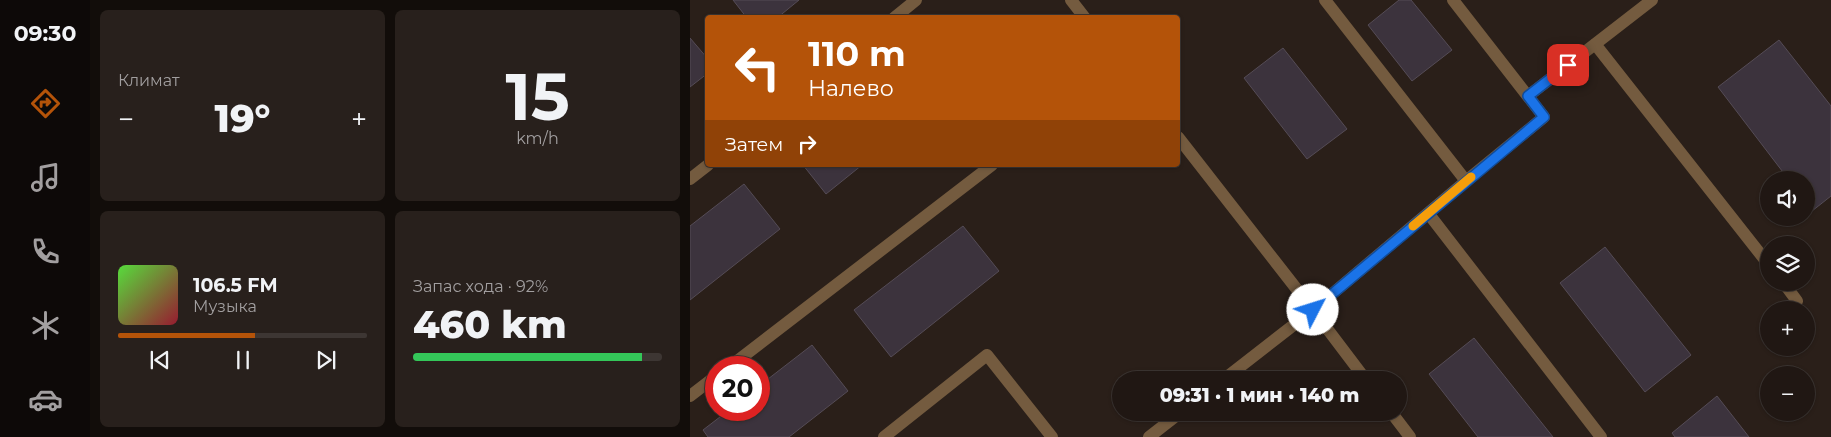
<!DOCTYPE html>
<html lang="ru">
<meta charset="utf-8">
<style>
body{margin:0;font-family:Montserrat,sans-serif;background:#28201c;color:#f1f3f6;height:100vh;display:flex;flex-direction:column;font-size:19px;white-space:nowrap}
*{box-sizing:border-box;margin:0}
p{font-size:16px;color:#a29fa0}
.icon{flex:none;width:28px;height:28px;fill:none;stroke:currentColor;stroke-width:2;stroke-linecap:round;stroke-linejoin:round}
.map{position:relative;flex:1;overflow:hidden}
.side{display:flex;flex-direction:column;gap:10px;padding:10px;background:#120d0a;width:600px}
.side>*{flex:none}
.hud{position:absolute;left:15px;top:15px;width:475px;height:152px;border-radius:5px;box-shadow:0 1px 4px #0004,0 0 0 1px #3d3633;background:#b45309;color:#fff;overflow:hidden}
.fabs{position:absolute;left:1070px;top:171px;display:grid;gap:10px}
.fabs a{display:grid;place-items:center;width:55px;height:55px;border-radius:50%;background:#201713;box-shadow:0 1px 4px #0004,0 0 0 1px #3d3633;font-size:25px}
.speed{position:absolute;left:15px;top:356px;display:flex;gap:10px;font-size:25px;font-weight:700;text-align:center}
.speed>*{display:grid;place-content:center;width:65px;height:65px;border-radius:50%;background:#201713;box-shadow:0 1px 4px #0004,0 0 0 1px #3d3633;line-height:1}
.speed .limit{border:8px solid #d22;background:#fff;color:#111}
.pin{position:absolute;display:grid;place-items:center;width:42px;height:42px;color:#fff;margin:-21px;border-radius:10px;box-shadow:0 2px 8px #0006}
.me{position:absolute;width:55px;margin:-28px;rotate:50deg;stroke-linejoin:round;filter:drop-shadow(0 0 4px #0008)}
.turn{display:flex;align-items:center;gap:18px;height:105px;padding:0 20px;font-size:22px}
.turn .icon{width:65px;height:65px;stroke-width:2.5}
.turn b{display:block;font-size:35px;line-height:42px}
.then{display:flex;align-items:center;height:48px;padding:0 20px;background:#0003;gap:10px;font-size:19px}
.big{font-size:38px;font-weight:800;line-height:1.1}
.side .card{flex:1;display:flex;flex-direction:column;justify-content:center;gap:8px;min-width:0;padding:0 18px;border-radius:8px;background:#28201c}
.side .dial{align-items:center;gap:0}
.dial b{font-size:65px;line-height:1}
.song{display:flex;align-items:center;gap:15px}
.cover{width:60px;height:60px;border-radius:8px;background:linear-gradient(135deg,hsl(110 70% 55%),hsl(350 70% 35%))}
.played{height:5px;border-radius:2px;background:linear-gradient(90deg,#b45309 55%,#3d3633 55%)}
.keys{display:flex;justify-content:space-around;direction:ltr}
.heat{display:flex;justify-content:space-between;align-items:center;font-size:28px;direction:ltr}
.charge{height:8px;border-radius:4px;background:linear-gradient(90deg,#34c759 92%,#3d3633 0)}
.side .tiles{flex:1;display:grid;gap:10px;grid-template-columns:repeat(2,1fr)}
.trip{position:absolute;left:422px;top:371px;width:295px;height:50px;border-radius:25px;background:#201713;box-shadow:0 1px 4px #0004,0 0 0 1px #3d3633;font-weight:800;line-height:50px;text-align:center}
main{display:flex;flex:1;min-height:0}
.tabs{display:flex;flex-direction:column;width:90px;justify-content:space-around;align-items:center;background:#0d0908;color:#a29fa0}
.tabs .icon{width:35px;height:35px}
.tabs .active{color:#b45309}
.tabs b{font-size:22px;color:#f1f3f6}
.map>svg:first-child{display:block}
</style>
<main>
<nav class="tabs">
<b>09:30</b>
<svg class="icon active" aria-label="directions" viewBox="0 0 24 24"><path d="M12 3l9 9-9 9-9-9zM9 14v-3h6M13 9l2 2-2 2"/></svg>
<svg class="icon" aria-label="music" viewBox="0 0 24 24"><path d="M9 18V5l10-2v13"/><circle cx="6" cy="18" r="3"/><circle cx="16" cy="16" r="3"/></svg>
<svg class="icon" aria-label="phone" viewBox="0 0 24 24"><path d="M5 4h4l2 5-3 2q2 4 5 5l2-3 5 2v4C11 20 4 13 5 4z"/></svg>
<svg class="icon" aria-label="climate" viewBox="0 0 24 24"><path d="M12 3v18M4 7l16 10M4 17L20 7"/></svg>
<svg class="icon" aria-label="car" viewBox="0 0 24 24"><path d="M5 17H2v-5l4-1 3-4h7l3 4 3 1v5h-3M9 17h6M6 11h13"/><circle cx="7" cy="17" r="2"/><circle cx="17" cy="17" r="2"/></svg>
</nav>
<section class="side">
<div class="tiles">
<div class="card"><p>Климат</p>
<div class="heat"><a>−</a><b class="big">19°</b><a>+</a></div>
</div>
<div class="card dial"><b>15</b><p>km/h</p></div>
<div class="card">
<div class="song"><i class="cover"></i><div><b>106.5 FM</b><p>Музыка</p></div></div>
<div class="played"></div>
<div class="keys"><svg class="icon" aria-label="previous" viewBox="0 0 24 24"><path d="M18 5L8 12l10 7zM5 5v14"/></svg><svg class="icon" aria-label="pause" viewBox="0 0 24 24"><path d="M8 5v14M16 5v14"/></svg><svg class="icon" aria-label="next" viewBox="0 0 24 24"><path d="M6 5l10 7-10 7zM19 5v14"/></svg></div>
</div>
<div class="card"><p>Запас хода · 92%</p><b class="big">460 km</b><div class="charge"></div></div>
</div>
</section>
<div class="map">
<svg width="1141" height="437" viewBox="0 0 1141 437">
<rect width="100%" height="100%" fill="#2a1f19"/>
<path fill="#3c333d" stroke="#554c56" d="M43 0H109L87 18H57Z
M709 0H721L762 50 722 81 678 25Z
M0 38 18 59V73L0 87Z
M1089 40 1141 106V196L1122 211 1116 203V180H1099L1028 87Z
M593 48 657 129 617 159 554 78Z
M113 165H172L136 194Z
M54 184 90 229 0 300V226Z
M273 226 309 271 201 357 164 310Z
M915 247 1001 355 955 392 870 283Z
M784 338 863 437H788L739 374Z
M122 345 158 391 99 437H18L13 430 39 410H69V386Z
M1027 396 1059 437H985L982 433Z"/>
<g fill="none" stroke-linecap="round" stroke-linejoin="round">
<path stroke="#745b3f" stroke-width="12" d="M381 0 395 18
M635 0 776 181 854 117 763 0
M204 18 226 0
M905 44 1079 265
M838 96 962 0
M488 137 623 310 533 380
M0 179 18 165
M738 213 911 437
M1093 282 1107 301
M38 368 302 165
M676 380 623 310 776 181
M0 396 26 376
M701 412 720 437
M194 437 297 355 362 437
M459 437 491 412"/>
</g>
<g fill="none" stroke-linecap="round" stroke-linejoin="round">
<defs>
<path id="route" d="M623 310 854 117 838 96 878 65"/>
</defs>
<use href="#route" stroke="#114b97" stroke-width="12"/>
<use href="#route" stroke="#1a73e8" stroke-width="9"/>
<path stroke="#f59e0b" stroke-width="9" d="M723 226 781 177"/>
</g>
</svg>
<div class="fabs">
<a><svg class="icon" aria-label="sound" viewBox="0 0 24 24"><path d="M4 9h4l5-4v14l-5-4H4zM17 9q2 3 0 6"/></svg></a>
<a><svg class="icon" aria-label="layers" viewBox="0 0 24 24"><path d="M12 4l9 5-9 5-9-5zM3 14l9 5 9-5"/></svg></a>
<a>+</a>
<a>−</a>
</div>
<div class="speed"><div class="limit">20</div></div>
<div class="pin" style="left:878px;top:65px;background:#d93025"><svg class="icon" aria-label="arrive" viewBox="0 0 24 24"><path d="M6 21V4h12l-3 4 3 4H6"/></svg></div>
<svg class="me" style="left:623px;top:310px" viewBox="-20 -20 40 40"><circle r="19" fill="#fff"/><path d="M0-13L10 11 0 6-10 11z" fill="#1a73e8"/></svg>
<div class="trip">09:31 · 1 мин · 140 m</div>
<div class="hud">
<div class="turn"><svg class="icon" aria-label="left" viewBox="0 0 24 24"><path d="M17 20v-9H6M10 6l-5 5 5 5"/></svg><div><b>110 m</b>Налево</div></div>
<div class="then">Затем<svg class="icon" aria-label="right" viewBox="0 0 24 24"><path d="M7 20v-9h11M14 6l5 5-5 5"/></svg></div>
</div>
</div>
</main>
